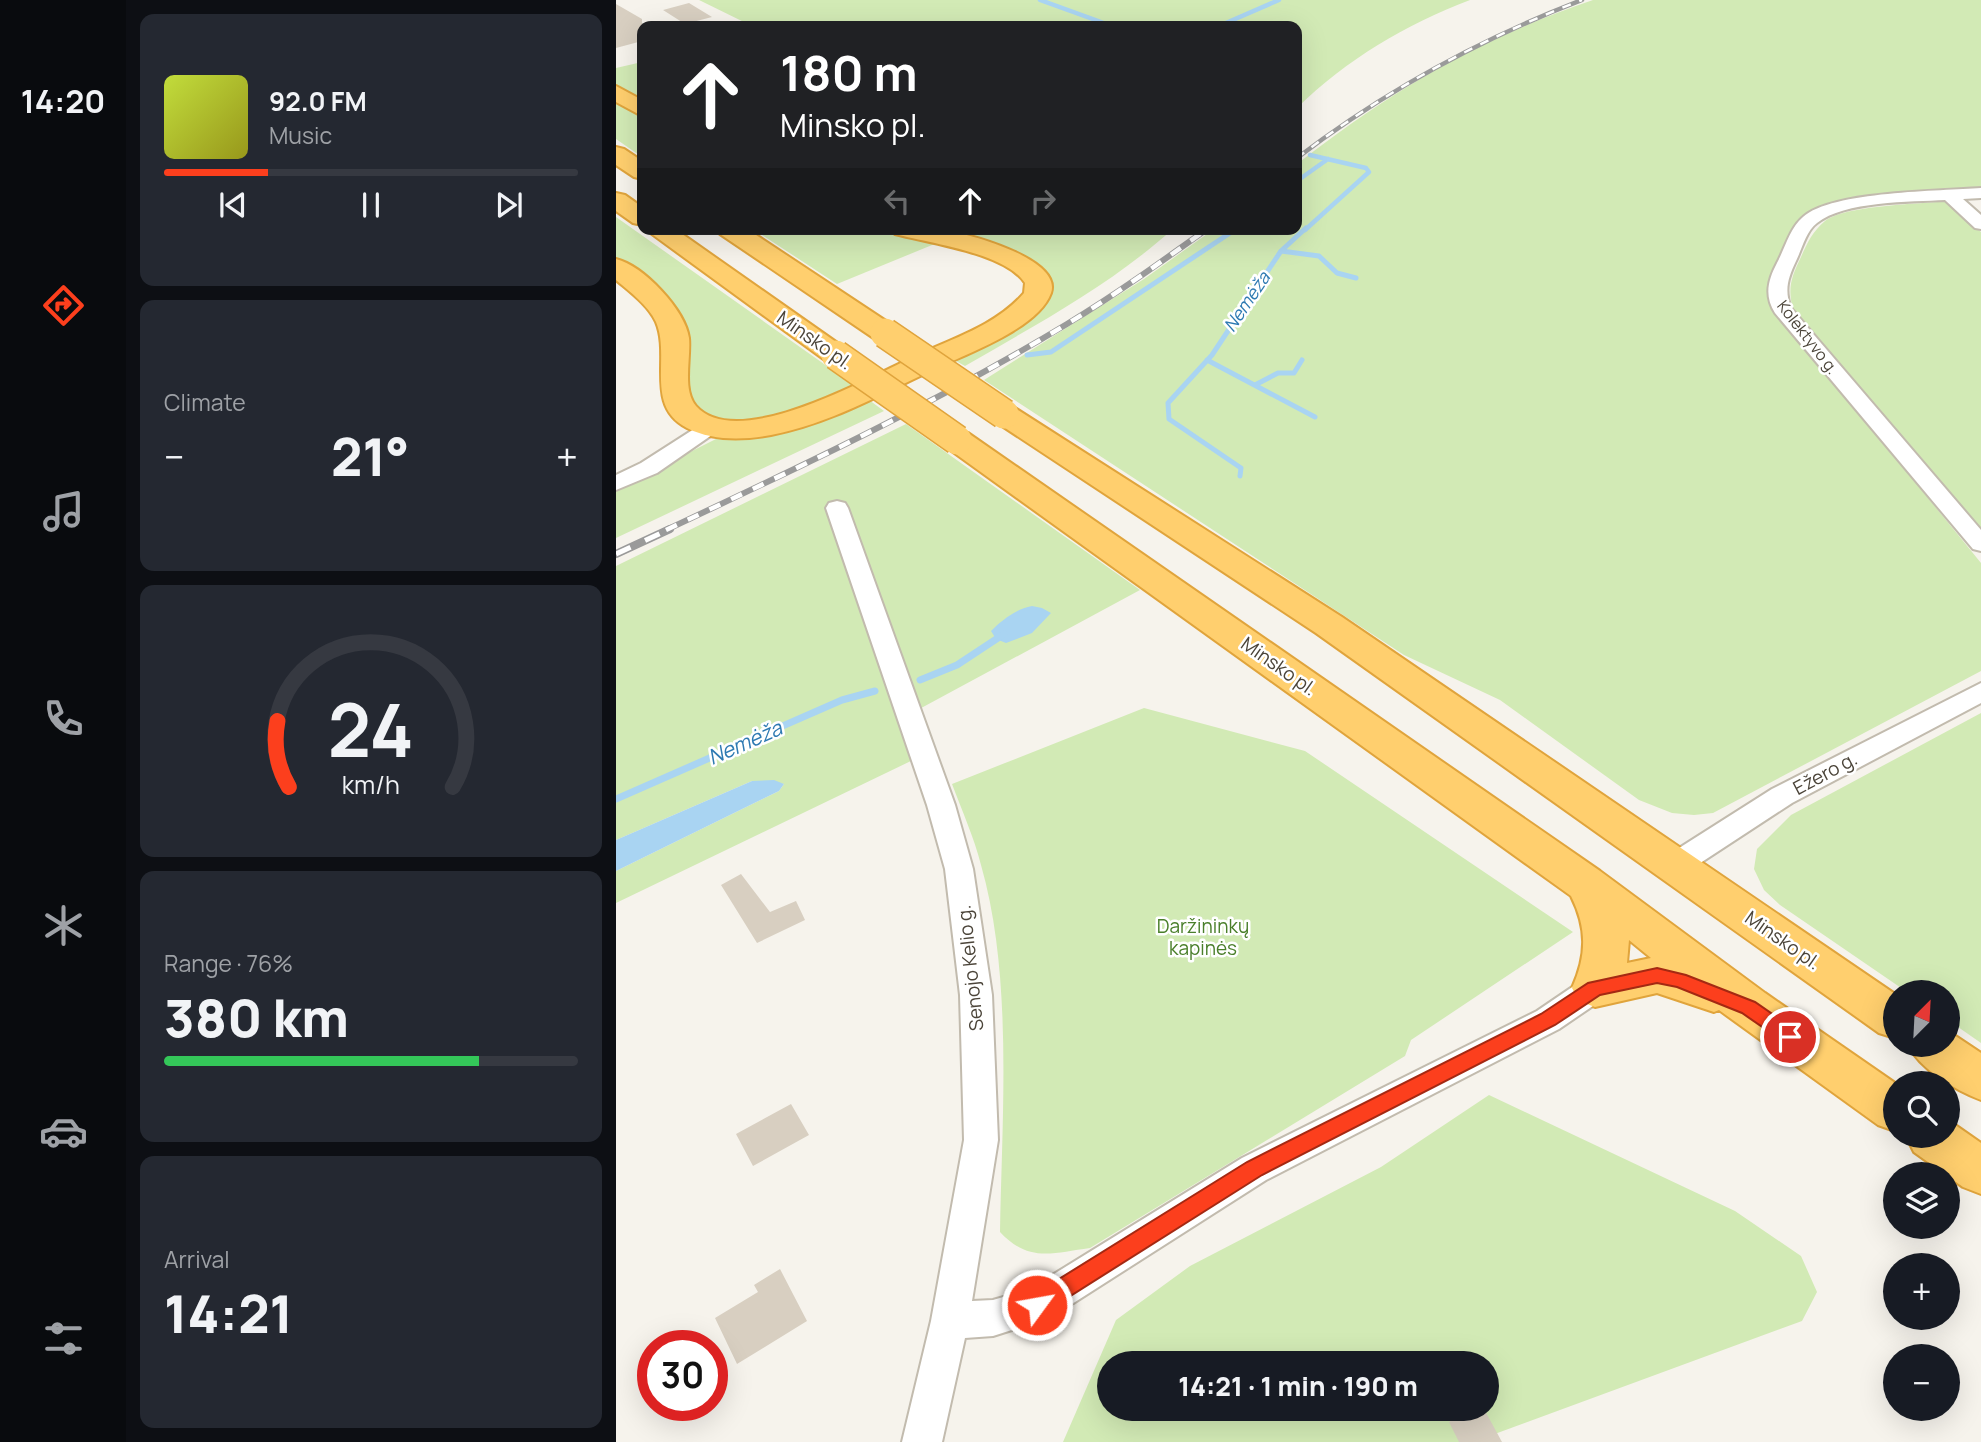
<!DOCTYPE html>
<meta charset="utf-8">
<style>
body{margin:0;font-family:Manrope,sans-serif;background:#242831;color:#f1f3f6;height:100vh;display:flex;flex-direction:column;font-size:26px;white-space:nowrap}
*{box-sizing:border-box;margin:0}
p{font-size:23px;color:#9ea1a6}
.icon{flex:none;width:38px;height:38px;fill:none;stroke:currentColor;stroke-width:2;stroke-linecap:round;stroke-linejoin:round}
.map{position:relative;flex:1;overflow:hidden}
.side{display:flex;flex-direction:column;gap:14px;padding:14px;background:#0d0f14;width:490px}
.side>*{flex:none}
.hud{position:absolute;left:21px;top:21px;width:665px;height:214px;border-radius:14px;box-shadow:0 7px 28px #0002;background:#202124;color:#fff;overflow:hidden}
.needle{width:46px;rotate:24deg}
.tools{position:absolute;left:1267px;top:980px;display:grid;gap:14px}
.tools a{display:grid;place-items:center;width:77px;height:77px;border-radius:50%;background:#171b24;box-shadow:0 7px 28px #0002;font-size:35px}
.speed{position:absolute;left:21px;top:1330px;display:flex;gap:14px;font-size:35px;font-weight:700;text-align:center}
.speed>*{display:grid;place-content:center;width:91px;height:91px;border-radius:50%;background:#171b24;box-shadow:0 7px 28px #0002;line-height:1}
.speed .limit{border:10px solid #d22;background:#fff;color:#111}
.pin{position:absolute;display:grid;place-items:center;width:60px;height:60px;color:#fff;margin:-30px;border:4px solid #fff;border-radius:50%;box-shadow:0 2px 7px #0007}
.me{position:absolute;width:77px;margin:-38px;rotate:58deg;stroke-linejoin:round;filter:drop-shadow(0 0 5px #0008)}
.turn{display:flex;align-items:center;gap:24px;height:147px;padding:0 28px;font-size:32px}
.turn .icon{width:91px;height:91px;stroke-width:2.5}
.turn b{display:block;font-size:49px;line-height:60px}
.lanes{display:flex;align-items:center;height:66px;padding:0 28px;background:#0003;justify-content:center;gap:35px;direction:ltr}
.lanes .off{opacity:.35}
.big{font-size:52px;font-weight:800;line-height:1.1}
.side .widget{flex:1;display:flex;flex-direction:column;justify-content:center;gap:10px;min-width:0;padding:0 24px;border-radius:14px;background:#242831}
.side .dial{align-items:center;gap:0}
.dial svg{height:182px;overflow:visible;fill:none;stroke:#363941;stroke-width:7;stroke-linecap:round;text-anchor:middle}
.dial text{fill:#f1f3f6;stroke:none}
.song{display:flex;align-items:center;gap:21px}
.cover{width:84px;height:84px;border-radius:10px;background:linear-gradient(135deg,hsl(70 70% 55%),hsl(60 70% 35%))}
.played{height:7px;border-radius:4px;background:linear-gradient(90deg,#fc3f1d 25%,#363941 25%)}
.keys{display:flex;justify-content:space-around;direction:ltr}
.heat{display:flex;justify-content:space-between;align-items:center;font-size:38px;direction:ltr}
.charge{height:10px;border-radius:5px;background:linear-gradient(90deg,#34c759 76%,#363941 0)}
.trip{position:absolute;left:481px;top:1351px;width:402px;height:70px;border-radius:35px;background:#171b24;box-shadow:0 7px 28px #0002;font-weight:800;line-height:70px;text-align:center}
main{display:flex;flex:1;min-height:0}
.menu{display:flex;flex-direction:column;width:126px;justify-content:space-around;align-items:center;background:#090b0e;color:#9ea1a6}
.menu .icon{width:49px;height:49px}
.menu .on{color:#fc3f1d}
.menu b{font-size:32px;color:#f1f3f6}
.map>svg:first-child{display:block}
</style>
<main>
<nav class="menu">
<b>14:20</b>
<svg class="icon on" aria-label="directions" viewBox="0 0 24 24"><path d="M12 3l9 9-9 9-9-9zM9 14v-3h6M13 9l2 2-2 2"/></svg>
<svg class="icon" aria-label="music" viewBox="0 0 24 24"><path d="M9 18V5l10-2v13"/><circle cx="6" cy="18" r="3"/><circle cx="16" cy="16" r="3"/></svg>
<svg class="icon" aria-label="phone" viewBox="0 0 24 24"><path d="M5 4h4l2 5-3 2q2 4 5 5l2-3 5 2v4C11 20 4 13 5 4z"/></svg>
<svg class="icon" aria-label="climate" viewBox="0 0 24 24"><path d="M12 3v18M4 7l16 10M4 17L20 7"/></svg>
<svg class="icon" aria-label="car" viewBox="0 0 24 24"><path d="M5 17H2v-5l4-1 3-4h7l3 4 3 1v5h-3M9 17h6M6 11h13"/><circle cx="7" cy="17" r="2"/><circle cx="17" cy="17" r="2"/></svg>
<svg class="icon" aria-label="filters" viewBox="0 0 24 24"><path d="M4 7h16M4 17h16"/><circle cx="9" cy="7" r="2"/><circle cx="15" cy="17" r="2"/></svg>
</nav>
<section class="side">
<div class="widget">
<div class="song"><i class="cover"></i><div><b>92.0 FM</b><p>Music</p></div></div>
<div class="played"></div>
<div class="keys"><svg class="icon" aria-label="previous" viewBox="0 0 24 24"><path d="M18 5L8 12l10 7zM5 5v14"/></svg><svg class="icon" aria-label="pause" viewBox="0 0 24 24"><path d="M8 5v14M16 5v14"/></svg><svg class="icon" aria-label="next" viewBox="0 0 24 24"><path d="M6 5l10 7-10 7zM19 5v14"/></svg></div>
</div>
<div class="widget"><p>Climate</p>
<div class="heat"><a>−</a><b class="big">21°</b><a>+</a></div>
</div>
<div class="widget dial"><svg viewBox="0 0 100 80">
<path d="M14 69A42 42 0 1 1 86 69"/>
<path d="M14 69A42 42 0 0 1 9 40" stroke="#fc3f1d"/>
<text x="50" y="56" font-size="32" font-weight="700">24</text>
<text x="50" y="72" font-size="11">km/h</text>
</svg></div>
<div class="widget"><p>Range · 76%</p><b class="big">380 km</b><div class="charge"></div></div>
<div class="widget"><p>Arrival</p><b class="big">14:21</b></div>
</section>
<div class="map">
<svg width="1365" height="1442" viewBox="0 0 1365 1442">
<rect width="100%" height="100%" fill="#f6f3ec"/>
<path fill="#d2eab5" fill-rule="evenodd" d="M83 0H854C789 25 731 59 681 108V26H136Z
M977 0H1365V189L1218 204C1207 207 1197 209 1188 216 1176 224 1152 275 1152 290 1153 298 1159 308 1163 315L1365 563V671L1097 813 1078 815 1056 813 1023 800 884 700 788 655 368 380 528 279 598 229H681V164C776 90 862 39 977 0Z
M26 62V100L0 85V68Z
M0 101 26 117V157L0 139Z
M1333 201 1365 232V534L1177 309C1171 287 1176 276 1185 257 1191 243 1197 231 1209 221 1229 205 1305 204 1333 201Z
M0 217 242 388C208 401 92 452 73 397 66 378 76 352 69 333 67 327 60 320 57 315 41 291 22 276 0 258Z
M137 229H268L321 243 221 284Z
M317 229H557C493 286 423 323 349 366L333 357 398 325 426 270C397 245 354 239 317 229Z
M249 397 268 411 0 538V489L102 438 137 435Z
M290 424 524 590 283 720 297 760 0 903V871L163 791 168 784 136 781 0 840V566Z
M528 708 689 751 957 932 795 1040 789 1056 474 1248C436 1253 413 1263 384 1232 386 1115 397 977 365 865 358 837 346 811 336 784Z
M1365 713V1043L1332 1020V992H1291L1164 905 1148 890 1138 869 1141 849 1175 815Z
M873 1095 1119 1211 1185 1256 1201 1292 1186 1321 857 1442H447L500 1320 574 1266 765 1167ZM494 1363H872V1409H494Z"/>
<path fill="#a9d4f2" d="M416 606 426 608 435 613 416 633 390 643 380 639 375 631C386 620 400 609 416 606Z
M158 780 168 784 163 791 0 871V840L136 781Z"/>
<g fill="none" stroke-linecap="round" stroke-linejoin="round">
<path stroke="#a9d4f2" stroke-width="4.5" d="M424 0 496 26
M603 26 663 0
M681 181 712 159
M689 230 753 172 750 168 694 155"/>
<path stroke="#a9d4f2" stroke-width="5" d="M665 251 703 256 721 273 740 278
M411 355 435 352 620 229
M591 360 699 417
M639 385 662 373H678L686 360
M624 476 625 468 553 419 552 403 596 355 665 251 690 228"/>
<path stroke="#a9d4f2" stroke-width="7" d="M304 680 341 665 388 634
M0 799 226 700 259 691"/>
</g>
<path fill="#d8cfc1" d="M73 3 96 17 69 24 47 10Z
M0 4 26 19V41L0 48Z
M125 874 154 912 180 901 189 920 141 943 105 885Z
M175 1104 193 1135 137 1166 120 1134Z
M164 1269 191 1321 121 1364 99 1318 142 1292 138 1285Z
M860 1409H868L886 1442H843L833 1422Z"/>
<g fill="none" stroke-linecap="round" stroke-linejoin="round">
<defs>
<path id="minor" d="M1365 188V198L1347 199 1365 215V229L1359 228 1329 200C1295 202 1228 201 1201 223 1190 231 1186 249 1180 261 1172 278 1168 290 1175 308L1365 530V551L1357 549 1159 313C1148 296 1152 280 1161 263 1169 248 1174 228 1187 217 1216 191 1325 191 1365 188Z
M96 420 103 422 106 426 103 430 41 473 0 490V475L25 463 89 422Z
M221 501 229 503 232 508 339 805 357 869 376 995 382 1140 356 1301 377 1300 412 1290 626 1158 921 1011 968 979 979 975 990 979 995 988 990 997 943 1029 650 1180 434 1318 377 1336 349 1338 326 1442H286L315 1321 348 1140 344 995 329 869 311 805 210 508 213 503Z
M1365 683V703L1176 803 1069 873 1059 876 1049 873 1045 865 1049 857 1156 789Z"/>
<path id="highway" d="M0 86 26 100V116L0 102Z
M0 147 8 149 26 161V179L18 177 0 165Z
M0 193 9 195 26 207V225L17 223 0 211Z
M29 229H59L230 349 234 355 230 361 220 364 210 361Z
M100 229H131L279 327 283 333 279 339 269 341 259 339 104 234Z
M275 229C291 229 308 227 323 229 347 232 447 258 435 293 422 329 349 354 317 370 263 395 213 424 155 435 128 440 96 441 71 428 28 406 55 357 40 322 32 305 14 292 0 280V259C28 266 69 310 73 338 75 358 66 390 80 406 121 452 250 379 293 359 331 340 379 327 408 293L409 283C390 253 312 243 279 234Z
M388 405 399 408 726 617 1279 994V1038L1263 1033 700 633 377 420 373 414 377 408Z
M341 431 352 433 984 871 1149 993 1279 1083V1131L1262 1125 1103 1010 1098 1012 1041 993 979 1007 963 1001 956 988C971 955 971 928 955 896L330 447 325 440 330 433ZM1013 940 1035 958 1011 963Z
M1332 1031 1365 1053V1100C1339 1090 1305 1070 1292 1045H1332Z
M1332 1120 1365 1143V1194L1347 1187 1298 1152 1290 1136H1332Z"/>
</defs>
<use href="#minor" stroke="#c2bbae" stroke-width="4"/>
<use href="#highway" stroke="#e0a43c" stroke-width="4"/>
<use href="#minor" fill="#fff" fill-rule="evenodd"/>
<use href="#highway" fill="#ffcf6e" fill-rule="evenodd"/>
<defs>
<path id="rail-far2" d="M681 158C769 91 862 40 966 0"/>
<path id="rail-far1" d="M50 530C186 466 322 402 451 324 499 295 545 262 591 229"/>
<path id="rail" d="M0 554 54 529"/>
</defs>
<use href="#rail-far2" stroke="#9a9a9a" stroke-width="4.5"/>
<use href="#rail-far1" stroke="#9a9a9a" stroke-width="6"/>
<use href="#rail" stroke="#9a9a9a" stroke-width="8"/>
<use href="#rail-far2" stroke="#fff" stroke-width="2.5" stroke-dasharray="9" stroke-linecap="butt"/>
<use href="#rail-far1" stroke="#fff" stroke-width="4.5" stroke-dasharray="12" stroke-linecap="butt"/>
<use href="#rail" stroke="#fff" stroke-width="5" stroke-dasharray="16" stroke-linecap="butt"/>
<defs>
<path id="highway-bridge" d="M269 333 388 414
M220 355 341 440"/>
</defs>
<use href="#highway-bridge" stroke="#e0a43c" stroke-width="32" stroke-linecap="butt"/>
<use href="#highway-bridge" stroke="#ffcf6e" stroke-width="29"/>
</g>
<path fill="#fc3f1d" stroke="#a42913" stroke-width="2" d="M1041 968 1070 975 1139 1002 1181 1031 1184 1037 1181 1042 1174 1045 1168 1042 1126 1013 1061 987 1041 983 984 995 939 1025 646 1175 429 1312 421 1315 414 1312 410 1305 414 1297 631 1162 925 1014 972 983Z"/>
<g text-anchor="middle" stroke-width="5" stroke-linejoin="round" paint-order="stroke">
<g font-size="16" fill="#4b4439" stroke="#fff">
<text transform="translate(1192 337) rotate(52)" y="6">Kolektyvo g.</text>
</g>
<g font-size="18" font-style="italic" fill="#2e7ab2" stroke="#fff">
<text transform="translate(631 302) rotate(-56)" y="6">Nemėža</text>
</g>
<g font-size="19" fill="#4b4439" stroke="#fff">
<text transform="translate(199 340) rotate(35)" y="7">Minsko pl.</text>
<text transform="translate(663 666) rotate(35)" y="7">Minsko pl.</text>
<text transform="translate(1209 773) rotate(-28)" y="7">Ežero g.</text>
<text transform="translate(1167 940) rotate(35)" y="7">Minsko pl.</text>
<text transform="translate(354 968) rotate(-96)" y="7">Senojo Kelio g.</text>
</g>
<g font-size="19" fill="#4a7f2a" stroke="#fff">
<text x="587" y="933">Daržininkų<tspan x="587" dy="22">kapinės</tspan></text>
</g>
<g font-size="21" font-style="italic" fill="#2e7ab2" stroke="#fff">
<text transform="translate(129 743) rotate(-24)" y="7">Nemėža</text>
</g>
</g>
</svg>
<div class="tools">
<a><svg class="needle" viewBox="-14 -14 28 28"><path d="M0-13l5 13h-10z" fill="#e53935"/><path d="M0 13l5-13h-10z" fill="#9ea1a6"/></svg></a>
<a><svg class="icon" aria-label="search" viewBox="0 0 24 24"><circle cx="10" cy="10" r="6"/><path d="M15 15l6 6"/></svg></a>
<a><svg class="icon" aria-label="layers" viewBox="0 0 24 24"><path d="M12 4l9 5-9 5-9-5zM3 14l9 5 9-5"/></svg></a>
<a>+</a>
<a>−</a>
</div>
<div class="speed"><div class="limit">30</div></div>
<div class="pin" style="left:1174px;top:1037px;background:#d93025"><svg class="icon" aria-label="arrive" viewBox="0 0 24 24"><path d="M6 21V4h12l-3 4 3 4H6"/></svg></div>
<svg class="me" style="left:421px;top:1305px" viewBox="-20 -20 40 40"><circle r="17" fill="#fc3f1d" stroke="#fff" stroke-width="3"/><path d="M0-11L8 9 0 5-8 9z" fill="#fff"/></svg>
<div class="trip">14:21 · 1 min · 190 m</div>
<div class="hud">
<div class="turn"><svg class="icon" aria-label="ahead" viewBox="0 0 24 24"><path d="M12 20V5M6 11l6-6 6 6"/></svg><div><b>180 m</b>Minsko pl.</div></div>
<div class="lanes"><svg class="icon off" aria-label="left" viewBox="0 0 24 24"><path d="M17 20v-9H6M10 6l-5 5 5 5"/></svg><svg class="icon" aria-label="ahead" viewBox="0 0 24 24"><path d="M12 20V5M6 11l6-6 6 6"/></svg><svg class="icon off" aria-label="right" viewBox="0 0 24 24"><path d="M7 20v-9h11M14 6l5 5-5 5"/></svg></div>
</div>
</div>
</main>
